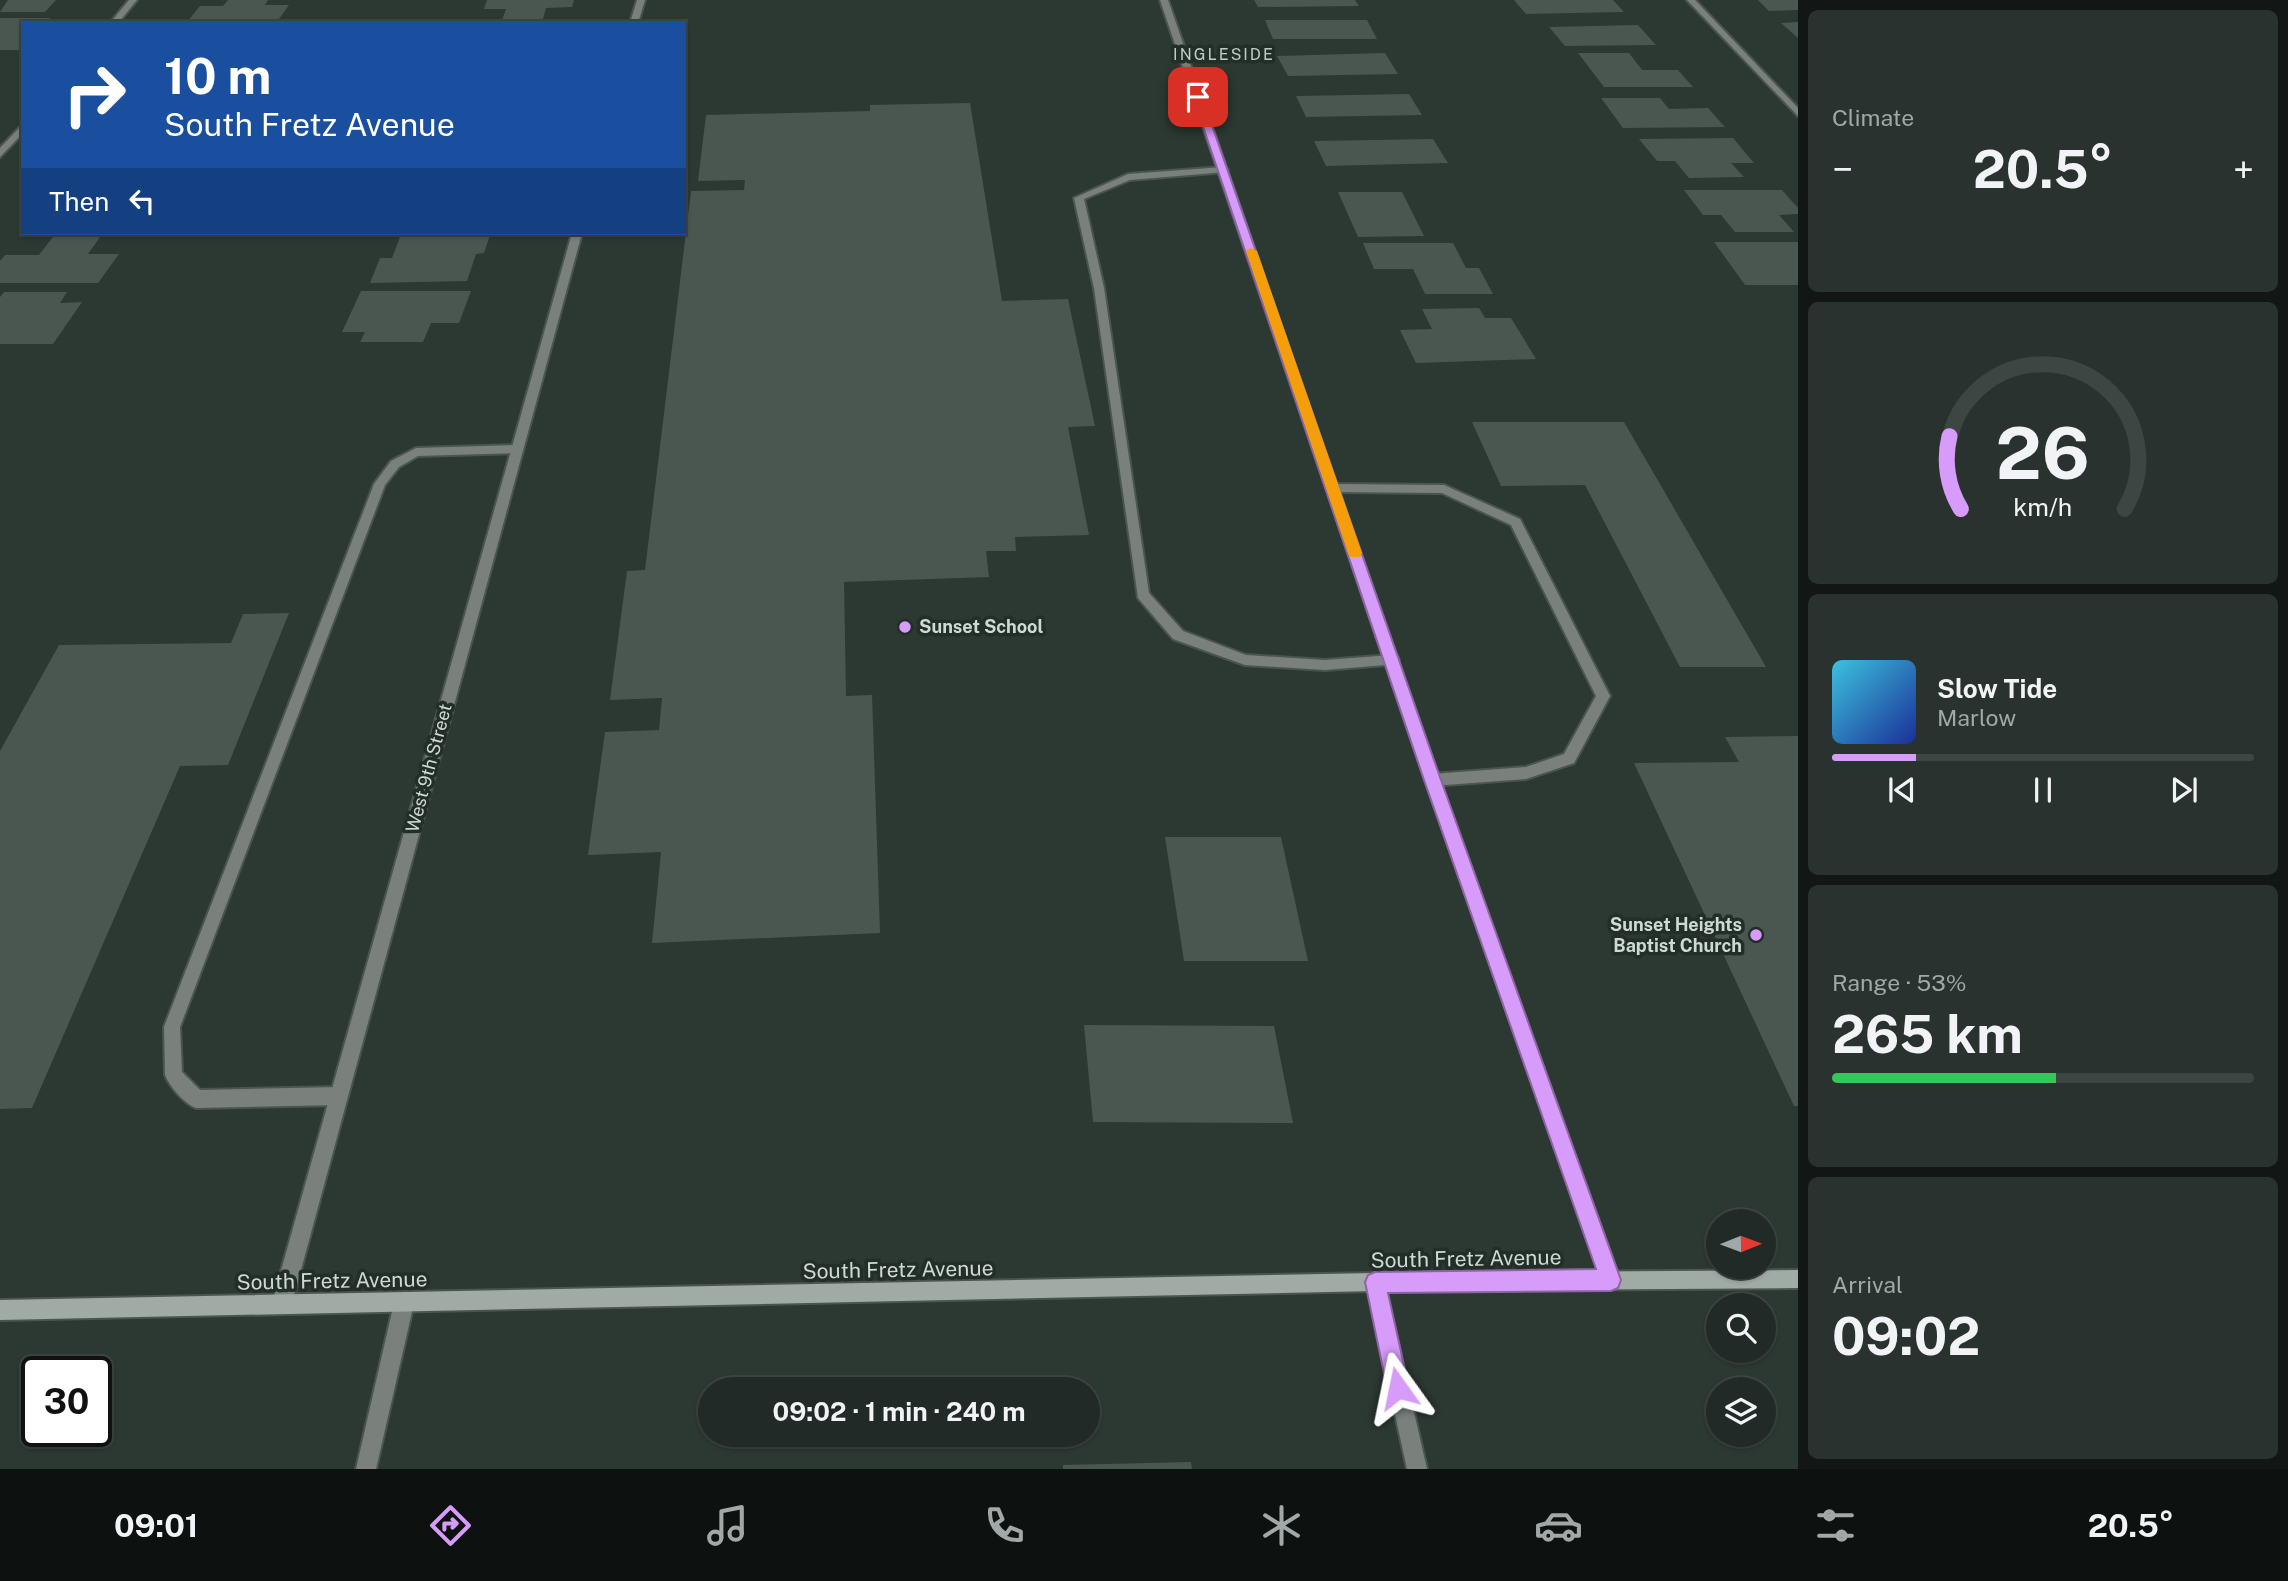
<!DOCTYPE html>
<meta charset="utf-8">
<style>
body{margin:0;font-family:"Public Sans",sans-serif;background:#29322e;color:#f1f3f6;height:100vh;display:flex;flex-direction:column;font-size:26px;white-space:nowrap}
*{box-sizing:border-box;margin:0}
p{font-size:23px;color:#a2a7a7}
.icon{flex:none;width:38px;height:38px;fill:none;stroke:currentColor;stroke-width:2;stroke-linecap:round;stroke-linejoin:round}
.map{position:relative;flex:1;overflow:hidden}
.details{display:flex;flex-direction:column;gap:10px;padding:10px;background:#121715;width:490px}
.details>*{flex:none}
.hud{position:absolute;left:21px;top:21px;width:665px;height:214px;border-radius:0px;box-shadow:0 2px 5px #0004,0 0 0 2px #3e4643;background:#1a4fa0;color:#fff;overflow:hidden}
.needle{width:46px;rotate:89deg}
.fabs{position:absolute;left:1706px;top:1209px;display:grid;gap:14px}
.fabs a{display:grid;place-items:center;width:70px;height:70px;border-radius:50%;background:#212a26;box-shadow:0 2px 5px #0004,0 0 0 2px #3e4643;font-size:35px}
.speed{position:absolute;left:21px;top:1356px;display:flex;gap:14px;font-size:35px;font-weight:700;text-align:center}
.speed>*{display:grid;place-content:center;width:91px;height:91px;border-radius:50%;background:#212a26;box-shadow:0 2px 5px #0004,0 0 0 2px #3e4643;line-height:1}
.speed .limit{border:4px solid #111;border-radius:10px;background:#fff;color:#111}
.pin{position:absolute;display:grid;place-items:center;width:60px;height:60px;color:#fff;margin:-30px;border-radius:14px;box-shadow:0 4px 10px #0006}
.me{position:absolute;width:77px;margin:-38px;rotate:348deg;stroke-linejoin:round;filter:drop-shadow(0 0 5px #0008)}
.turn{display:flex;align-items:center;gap:24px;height:147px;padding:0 28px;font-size:32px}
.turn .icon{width:91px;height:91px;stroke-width:2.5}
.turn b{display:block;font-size:49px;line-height:60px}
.then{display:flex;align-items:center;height:66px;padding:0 28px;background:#0003;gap:14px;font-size:26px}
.big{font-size:52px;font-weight:700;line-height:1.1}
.details .widget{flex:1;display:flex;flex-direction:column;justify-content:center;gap:10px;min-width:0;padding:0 24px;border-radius:10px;background:#29322e}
.details .dial{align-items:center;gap:0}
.dial svg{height:182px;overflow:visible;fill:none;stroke:#3e4643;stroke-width:7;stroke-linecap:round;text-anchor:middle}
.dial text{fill:#f1f3f6;stroke:none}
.song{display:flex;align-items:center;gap:21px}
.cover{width:84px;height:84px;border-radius:10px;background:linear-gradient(135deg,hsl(190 70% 55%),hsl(230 70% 35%))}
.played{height:7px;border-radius:4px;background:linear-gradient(90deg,#d79bf9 20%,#3e4643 20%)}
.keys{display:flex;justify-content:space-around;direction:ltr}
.heat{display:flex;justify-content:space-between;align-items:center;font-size:38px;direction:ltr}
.charge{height:10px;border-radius:5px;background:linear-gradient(90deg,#34c759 53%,#3e4643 0)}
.trip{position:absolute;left:698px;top:1377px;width:402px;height:70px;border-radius:35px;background:#212a26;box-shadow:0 2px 5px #0004,0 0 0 2px #3e4643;font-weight:700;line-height:70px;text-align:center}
.dock{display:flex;height:112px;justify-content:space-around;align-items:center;background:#0d110f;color:#a2a7a7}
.dock .icon{width:49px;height:49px}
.dock .on{color:#d79bf9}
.dock b{font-size:32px;color:#f1f3f6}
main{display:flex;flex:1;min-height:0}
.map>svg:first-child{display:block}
</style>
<main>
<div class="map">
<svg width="1798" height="1469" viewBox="0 0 1798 1469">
<rect width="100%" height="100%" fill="#2c3832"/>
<path fill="#4a5750" d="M8 0H56L45 12H0Z
M228 0H268L265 5H289L276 23H186L200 6H223Z
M487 0H574L572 7 546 8 543 19 502 20 506 9H484Z
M1254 0H1355L1359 6 1258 7Z
M1514 0H1613L1624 12 1526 14Z
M1758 0H1798V10L1769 11Z
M0 18H50L46 23H23V46L20 50H0Z
M1265 20H1367L1377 39H1273Z
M1798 22V38L1781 23Z
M1638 25 1656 45 1565 46 1549 27Z
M1385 53 1398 74 1288 76 1277 56Z
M1578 53H1629L1642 70H1678L1693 87H1604Z
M1409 94 1422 115 1306 117 1296 96Z
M1601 98H1660L1669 109 1708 108 1725 127 1623 128Z
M970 103 1002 301 1068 299 1095 426 1068 427 1089 535 1015 537 1016 551H986L989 577 844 582 846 696 872 695 880 933 652 943 661 852 588 855 605 732 659 730 662 698 610 700 627 571 645 570 691 191 744 190 745 180 698 181 706 115 870 111V105Z
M1733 138 1754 163H1731L1744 177 1689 178 1675 161H1657L1639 139Z
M1433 139 1448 163 1326 166 1314 141Z
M1684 190H1782L1798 208V214L1779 215 1794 232H1735L1721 215H1703Z
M1338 192H1402L1424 236 1358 237Z
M490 235 484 253 476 254 467 281 370 283 380 258H392L400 237Z
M53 237H100L88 254H119L98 283H0V261L5 255H39Z
M1714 242H1798V285H1745Z
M1363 243H1453L1466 268H1479L1493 294H1425L1413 269H1374Z
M361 291H471L459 323H431L423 342H360L365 332H342Z
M4 292H67L60 303 82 302 53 344H0V297Z
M1479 308 1485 318H1511L1536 359 1416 363 1400 330 1432 329 1422 309Z
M1472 422H1624L1766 667H1680L1585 485 1501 486Z
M289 613 228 765 180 766 32 1108 0 1109V751L59 645 231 643 243 614Z
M1798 736V1106H1794L1634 763 1739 762 1725 737Z
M1165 837H1281L1308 961H1184Z
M1084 1025 1274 1026 1293 1123 1093 1122Z
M1191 1462 1192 1469H1063V1465Z"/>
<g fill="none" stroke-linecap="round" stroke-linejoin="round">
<defs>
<path id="lane" d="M1223 167 1228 170 1226 172 1130 180 1084 199 1104 288 1149 593 1183 631 1246 655 1325 660 1392 655 1397 656 1399 660 1397 664 1325 670 1245 665 1173 639 1138 598 1094 288 1074 198 1128 174Z
M517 445 523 449 517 453 418 456 399 467 385 485 180 1027 182 1072 200 1090 339 1087 345 1090 348 1096 345 1102 339 1105 196 1108C184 1103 170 1087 165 1075L164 1027 374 484 391 461 416 448Z
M1333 484 1444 485 1520 519 1610 696 1574 763 1526 779 1432 786 1427 784 1425 780 1427 776 1432 774 1526 767 1564 754 1596 696 1511 525 1442 493 1333 492 1327 488Z"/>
<path id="street" d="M129 0H137L118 23H110Z
M637 0H645L638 23H630Z
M1160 0H1168L1439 780 1620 1280 1618 1287 1611 1289 1604 1287 1602 1280 1425 780Z
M1687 0H1695L1798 108V116Z
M23 124V133L0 157V148Z
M572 233H582L292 1303 289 1310 282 1313 275 1310 272 1303Z
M1375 1273 1382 1275 1384 1282 1427 1469H1407L1366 1282 1368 1275Z
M404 1293 411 1296 414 1303 376 1469H356L394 1303 397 1296Z"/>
<path id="secondary" d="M1798 1270V1288L1375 1291 0 1320V1300L1375 1273Z"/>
</defs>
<use href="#lane" stroke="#4a554f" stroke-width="4"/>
<use href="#street" stroke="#4a554f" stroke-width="4"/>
<use href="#secondary" stroke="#4a554f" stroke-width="4"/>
<use href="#lane" fill="#7a817d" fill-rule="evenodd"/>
<use href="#street" fill="#7a817d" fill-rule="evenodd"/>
<use href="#secondary" fill="#a1aba6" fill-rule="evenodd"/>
</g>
<path fill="#d79bf9" stroke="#8c65a2" stroke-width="2" d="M1198 94 1202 97 1441 780 1621 1280 1618 1288 1611 1291 1388 1293 1409 1388 1406 1396 1398 1399 1390 1396 1387 1388 1365 1282 1368 1275 1375 1272 1596 1269 1424 780 1193 97Z"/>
<path fill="#f59e0b" d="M1251 248 1257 251 1362 553 1360 557H1350L1348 553 1246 251Z"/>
<g fill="#d79bf9" stroke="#222e28" stroke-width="2.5">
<circle cx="905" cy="627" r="7"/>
<circle cx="1756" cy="935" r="7"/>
</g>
<g text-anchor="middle" stroke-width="7" stroke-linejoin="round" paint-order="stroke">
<g font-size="16" letter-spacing="2" fill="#beccc5" stroke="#222e28">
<text x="1224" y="60">INGLESIDE</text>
</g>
<g font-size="18" font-weight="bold" fill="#d0d8d4" stroke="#222e28" text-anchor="start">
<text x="919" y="633">Sunset School</text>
<text x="1742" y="931" text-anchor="end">Sunset Heights<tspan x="1742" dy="21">Baptist Church</tspan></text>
</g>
<g font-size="18" fill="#d0d8d4" stroke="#222e28">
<text transform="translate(429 768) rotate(-75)" y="6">West 9th Street</text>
</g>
<g font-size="21" fill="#d0d8d4" stroke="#222e28">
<text transform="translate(1466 1259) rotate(-1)" y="7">South Fretz Avenue</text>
<text transform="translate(898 1270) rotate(-1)" y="7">South Fretz Avenue</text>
<text transform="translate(332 1281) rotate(-1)" y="7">South Fretz Avenue</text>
</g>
</g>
</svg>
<div class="fabs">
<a><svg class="needle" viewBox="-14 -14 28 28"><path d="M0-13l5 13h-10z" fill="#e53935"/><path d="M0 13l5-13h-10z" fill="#a2a7a7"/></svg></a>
<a><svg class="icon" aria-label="search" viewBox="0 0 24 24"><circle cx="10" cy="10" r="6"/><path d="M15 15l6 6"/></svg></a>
<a><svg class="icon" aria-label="layers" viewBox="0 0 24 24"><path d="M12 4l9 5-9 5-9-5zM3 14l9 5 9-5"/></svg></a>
</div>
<div class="speed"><div class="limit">30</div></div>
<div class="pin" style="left:1198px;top:97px;background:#d93025"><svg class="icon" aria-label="arrive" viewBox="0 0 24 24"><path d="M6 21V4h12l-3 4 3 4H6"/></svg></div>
<svg class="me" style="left:1398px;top:1388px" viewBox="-20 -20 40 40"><path d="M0-17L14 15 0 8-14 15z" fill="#d79bf9" stroke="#fff" stroke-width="4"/></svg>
<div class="trip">09:02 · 1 min · 240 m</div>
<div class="hud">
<div class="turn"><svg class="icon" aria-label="right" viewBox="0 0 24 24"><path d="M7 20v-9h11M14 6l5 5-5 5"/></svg><div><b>10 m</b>South Fretz Avenue</div></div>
<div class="then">Then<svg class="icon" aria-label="left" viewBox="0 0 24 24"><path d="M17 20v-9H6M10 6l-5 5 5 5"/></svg></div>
</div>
</div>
<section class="details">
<div class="widget"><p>Climate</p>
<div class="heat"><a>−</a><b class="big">20.5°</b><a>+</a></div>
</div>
<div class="widget dial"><svg viewBox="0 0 100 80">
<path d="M14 69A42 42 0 1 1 86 69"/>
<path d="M14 69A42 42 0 0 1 9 37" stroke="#d79bf9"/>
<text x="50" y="56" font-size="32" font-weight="700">26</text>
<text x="50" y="72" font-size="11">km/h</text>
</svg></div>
<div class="widget">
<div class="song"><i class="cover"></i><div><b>Slow Tide</b><p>Marlow</p></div></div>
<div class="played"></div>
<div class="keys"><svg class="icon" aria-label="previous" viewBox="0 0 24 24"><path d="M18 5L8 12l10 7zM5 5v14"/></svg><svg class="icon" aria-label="pause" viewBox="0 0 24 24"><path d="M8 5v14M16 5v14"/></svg><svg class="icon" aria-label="next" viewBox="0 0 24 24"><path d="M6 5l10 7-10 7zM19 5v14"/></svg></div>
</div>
<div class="widget"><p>Range · 53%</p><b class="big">265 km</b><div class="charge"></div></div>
<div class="widget"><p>Arrival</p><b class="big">09:02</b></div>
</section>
</main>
<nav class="dock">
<b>09:01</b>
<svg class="icon on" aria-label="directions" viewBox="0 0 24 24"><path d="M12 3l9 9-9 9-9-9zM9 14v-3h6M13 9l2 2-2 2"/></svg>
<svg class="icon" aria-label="music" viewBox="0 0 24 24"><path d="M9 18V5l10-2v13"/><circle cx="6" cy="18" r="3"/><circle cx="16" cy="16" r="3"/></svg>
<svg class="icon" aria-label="phone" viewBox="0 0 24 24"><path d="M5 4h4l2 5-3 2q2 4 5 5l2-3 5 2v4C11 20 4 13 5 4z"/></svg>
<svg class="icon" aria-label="climate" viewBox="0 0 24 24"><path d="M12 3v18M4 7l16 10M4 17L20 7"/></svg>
<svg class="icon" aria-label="car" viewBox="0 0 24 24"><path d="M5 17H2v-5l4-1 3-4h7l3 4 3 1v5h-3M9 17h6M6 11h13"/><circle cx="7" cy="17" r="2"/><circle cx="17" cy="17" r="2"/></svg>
<svg class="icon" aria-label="filters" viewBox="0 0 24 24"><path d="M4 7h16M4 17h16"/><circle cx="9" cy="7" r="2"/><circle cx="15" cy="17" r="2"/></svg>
<b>20.5°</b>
</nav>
